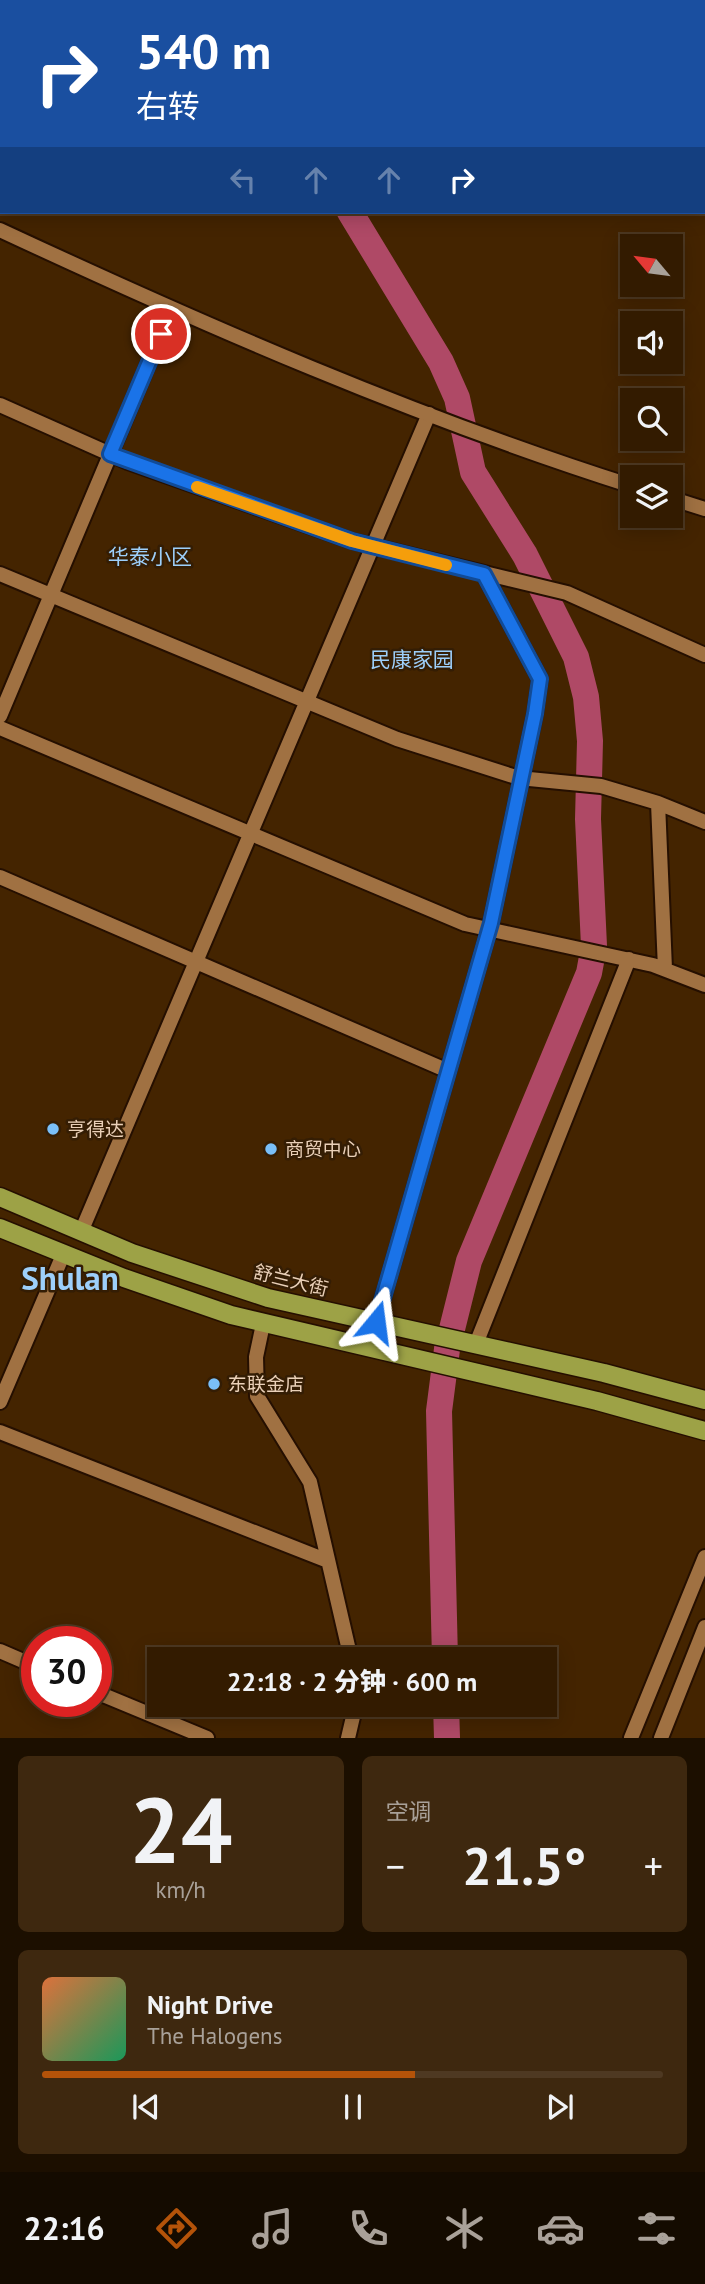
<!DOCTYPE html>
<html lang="zh">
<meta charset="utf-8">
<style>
body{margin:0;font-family:"PT Sans","Noto Sans SC",sans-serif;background:#3e280f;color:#f1f3f6;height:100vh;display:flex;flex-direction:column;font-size:26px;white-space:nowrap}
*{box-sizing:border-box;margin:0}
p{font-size:23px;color:#a9a199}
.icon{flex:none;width:38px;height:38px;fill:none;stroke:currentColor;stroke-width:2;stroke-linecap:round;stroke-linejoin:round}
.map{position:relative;height:1738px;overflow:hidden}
.sheet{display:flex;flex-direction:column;gap:18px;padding:18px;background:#1c0f00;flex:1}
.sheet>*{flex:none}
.guide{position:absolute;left:0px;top:0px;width:705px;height:214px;box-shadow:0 4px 18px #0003,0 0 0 2px #4e3922;background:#1a4fa0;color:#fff;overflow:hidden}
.needle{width:46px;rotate:299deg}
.tools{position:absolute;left:620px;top:234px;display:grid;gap:14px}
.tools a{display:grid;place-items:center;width:63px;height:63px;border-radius:0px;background:#331b00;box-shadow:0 4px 18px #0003,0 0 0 2px #4e3922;font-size:35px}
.speed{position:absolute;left:21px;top:1626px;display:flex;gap:14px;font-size:35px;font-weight:700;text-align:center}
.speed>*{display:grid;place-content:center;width:91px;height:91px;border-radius:50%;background:#331b00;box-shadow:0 4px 18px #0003,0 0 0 2px #4e3922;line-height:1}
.speed .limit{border:10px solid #d22;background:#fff;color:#111}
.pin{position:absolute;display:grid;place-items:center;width:60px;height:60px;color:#fff;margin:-30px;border:4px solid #fff;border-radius:50%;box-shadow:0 2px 7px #0007}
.me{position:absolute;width:77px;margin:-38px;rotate:16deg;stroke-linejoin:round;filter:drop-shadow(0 0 5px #0008)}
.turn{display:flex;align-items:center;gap:24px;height:147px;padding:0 21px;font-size:32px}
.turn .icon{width:91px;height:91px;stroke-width:2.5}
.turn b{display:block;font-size:49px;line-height:60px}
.lanes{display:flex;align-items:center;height:66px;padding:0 21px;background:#0003;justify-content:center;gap:35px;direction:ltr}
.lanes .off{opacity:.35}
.big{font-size:52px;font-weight:800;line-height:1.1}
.sheet .widget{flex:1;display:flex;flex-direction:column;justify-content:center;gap:10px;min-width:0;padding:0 24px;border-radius:10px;background:#3e280f}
.sheet .dial{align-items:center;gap:0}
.dial b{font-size:91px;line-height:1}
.song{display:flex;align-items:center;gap:21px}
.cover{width:84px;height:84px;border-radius:10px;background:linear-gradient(135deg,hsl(20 70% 55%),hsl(150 70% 35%))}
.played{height:7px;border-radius:4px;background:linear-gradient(90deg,#b45309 60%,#4e3922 60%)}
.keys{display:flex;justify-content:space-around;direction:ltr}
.heat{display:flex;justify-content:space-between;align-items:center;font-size:38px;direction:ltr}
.sheet .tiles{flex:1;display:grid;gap:18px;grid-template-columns:1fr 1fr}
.widget:last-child{grid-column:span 2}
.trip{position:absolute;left:147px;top:1647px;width:410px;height:70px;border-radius:0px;background:#331b00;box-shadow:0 4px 18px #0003,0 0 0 2px #4e3922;font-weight:800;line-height:70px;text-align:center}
.dock{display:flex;height:112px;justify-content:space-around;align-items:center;background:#140b00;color:#a9a199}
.dock .icon{width:49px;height:49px}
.dock .active{color:#b45309}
.dock b{font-size:32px;color:#f1f3f6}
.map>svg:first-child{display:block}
</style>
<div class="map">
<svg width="705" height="1738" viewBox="0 0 705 1738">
<rect width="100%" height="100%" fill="#442400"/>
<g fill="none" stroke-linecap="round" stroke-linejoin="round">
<path stroke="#af4966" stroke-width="26" d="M246 0 247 2
M350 212 441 362 457 398 473 472 525 555 576 657 586 697 590 741 588 819 594 946 589 973 469 1261 447 1349 439 1411 445 1659
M446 1704 447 1738"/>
<defs>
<path id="minor" d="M0 405 128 462 352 541 567 593 705 655
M0 574 397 739 519 778 601 786 658 803 705 822
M0 716 171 310
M0 728 465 924 653 965 705 985
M658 803 665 969
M0 877 448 1071
M81 1232 429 414
M376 1322 491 923 535 714 540 679 484 574
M263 1324 256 1357 257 1396 310 1482 351 1659
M476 1344 629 959
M0 1402 63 1255
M0 1432 328 1561
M0 1651 37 1667
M96 1692 207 1738
M348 1738 356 1704"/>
<path id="tertiary" d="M0 230C206 326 415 417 632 486
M670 498 705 509
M631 1738 705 1557
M661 1738 705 1627"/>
<path id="primary" d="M0 11 2 7
M0 1197 132 1253 268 1298 604 1373 705 1400
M0 1228 124 1278 231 1315 597 1401 705 1431"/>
</defs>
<use href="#minor" stroke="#250f00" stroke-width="18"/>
<use href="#tertiary" stroke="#250f00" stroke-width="18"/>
<use href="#primary" stroke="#250f00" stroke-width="21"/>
<use href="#minor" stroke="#a07142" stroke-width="14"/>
<use href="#tertiary" stroke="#a07142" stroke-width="14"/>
<use href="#primary" stroke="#9da246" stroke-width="18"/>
<defs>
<path id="rail" d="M429 0 433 2
M704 118H705"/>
</defs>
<use href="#rail" stroke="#a68a6d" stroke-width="7"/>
<use href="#rail" stroke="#341d04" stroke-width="4.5" stroke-dasharray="13" stroke-linecap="butt"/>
</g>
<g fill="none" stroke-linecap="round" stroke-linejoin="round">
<defs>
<path id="route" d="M161 334 110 454 352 541 484 574 540 679 535 714 491 923 376 1322"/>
</defs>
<use href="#route" stroke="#114b97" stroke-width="18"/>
<use href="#route" stroke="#1a73e8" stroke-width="12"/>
<path stroke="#f59e0b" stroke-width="12" d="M197 487 352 541 446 565"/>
</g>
<g fill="#7abff8" stroke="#341d04" stroke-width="2.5">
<circle cx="53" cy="1129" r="7"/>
<circle cx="271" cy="1149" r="7"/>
<circle cx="214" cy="1384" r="7"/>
</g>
<g text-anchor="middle" stroke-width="5" stroke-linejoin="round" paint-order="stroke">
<g font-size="19" fill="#ead0b8" stroke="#341d04" text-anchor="start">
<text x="67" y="1136">亨得达</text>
<text x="285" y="1156">商贸中心</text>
<text x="228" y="1391">东联金店</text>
</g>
<g font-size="19" fill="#ead0b8" stroke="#341d04">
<text transform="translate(291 1280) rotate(14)" y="7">舒兰大街</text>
</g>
<g font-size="21" fill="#9dcffa" stroke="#341d04">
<text x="150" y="564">华泰小区</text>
<text x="412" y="667">民康家园</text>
</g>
<g font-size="33" font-weight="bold" fill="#9dcffa" stroke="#341d04">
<text x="70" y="1290">Shulan</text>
</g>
</g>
</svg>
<div class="tools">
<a><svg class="needle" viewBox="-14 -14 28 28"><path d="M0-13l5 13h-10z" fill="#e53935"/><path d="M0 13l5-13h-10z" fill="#a9a199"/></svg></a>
<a><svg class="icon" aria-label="sound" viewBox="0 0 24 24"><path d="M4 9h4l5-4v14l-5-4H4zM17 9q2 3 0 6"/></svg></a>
<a><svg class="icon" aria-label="search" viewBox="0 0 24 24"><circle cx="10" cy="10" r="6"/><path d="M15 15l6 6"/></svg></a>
<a><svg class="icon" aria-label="layers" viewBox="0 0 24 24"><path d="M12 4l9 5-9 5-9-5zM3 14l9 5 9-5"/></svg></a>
</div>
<div class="speed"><div class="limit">30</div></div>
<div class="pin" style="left:161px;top:334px;background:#d93025"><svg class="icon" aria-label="arrive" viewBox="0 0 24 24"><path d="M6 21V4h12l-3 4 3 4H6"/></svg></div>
<svg class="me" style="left:376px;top:1322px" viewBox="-20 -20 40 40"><path d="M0-17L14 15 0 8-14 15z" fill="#1a73e8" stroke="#fff" stroke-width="4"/></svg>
<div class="trip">22:18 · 2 分钟 · 600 m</div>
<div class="guide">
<div class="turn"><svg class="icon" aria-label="right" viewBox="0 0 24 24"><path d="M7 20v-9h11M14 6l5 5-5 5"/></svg><div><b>540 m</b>右转</div></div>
<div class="lanes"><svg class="icon off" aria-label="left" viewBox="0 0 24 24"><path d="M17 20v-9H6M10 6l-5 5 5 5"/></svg><svg class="icon off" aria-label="ahead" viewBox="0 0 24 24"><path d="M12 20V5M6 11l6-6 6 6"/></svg><svg class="icon off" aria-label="ahead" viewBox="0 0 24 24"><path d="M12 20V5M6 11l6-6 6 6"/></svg><svg class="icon" aria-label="right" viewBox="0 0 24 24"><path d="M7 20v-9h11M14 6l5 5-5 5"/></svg></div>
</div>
</div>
<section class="sheet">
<div class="tiles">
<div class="widget dial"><b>24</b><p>km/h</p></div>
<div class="widget"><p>空调</p>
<div class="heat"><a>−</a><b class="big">21.5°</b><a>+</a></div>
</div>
<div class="widget">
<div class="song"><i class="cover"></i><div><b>Night Drive</b><p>The Halogens</p></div></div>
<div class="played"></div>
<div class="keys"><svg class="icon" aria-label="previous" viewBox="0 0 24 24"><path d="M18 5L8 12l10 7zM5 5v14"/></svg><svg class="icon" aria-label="pause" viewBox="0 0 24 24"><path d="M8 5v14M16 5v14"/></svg><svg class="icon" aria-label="next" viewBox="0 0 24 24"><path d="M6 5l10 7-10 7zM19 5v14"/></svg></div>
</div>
</div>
</section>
<nav class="dock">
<b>22:16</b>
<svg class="icon active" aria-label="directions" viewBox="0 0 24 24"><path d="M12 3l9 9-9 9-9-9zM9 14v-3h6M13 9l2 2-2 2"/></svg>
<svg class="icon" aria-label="music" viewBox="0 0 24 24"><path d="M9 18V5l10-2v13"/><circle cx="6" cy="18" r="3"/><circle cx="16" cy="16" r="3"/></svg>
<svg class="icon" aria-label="phone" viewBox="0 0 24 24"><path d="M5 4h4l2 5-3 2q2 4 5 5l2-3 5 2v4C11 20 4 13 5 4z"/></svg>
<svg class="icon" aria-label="climate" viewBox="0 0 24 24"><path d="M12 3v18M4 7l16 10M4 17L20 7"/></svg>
<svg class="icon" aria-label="car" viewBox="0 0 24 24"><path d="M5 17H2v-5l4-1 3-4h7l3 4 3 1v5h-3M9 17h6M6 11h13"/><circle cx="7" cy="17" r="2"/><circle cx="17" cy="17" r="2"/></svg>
<svg class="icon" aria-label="filters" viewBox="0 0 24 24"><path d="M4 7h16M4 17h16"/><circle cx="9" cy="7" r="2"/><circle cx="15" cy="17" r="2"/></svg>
</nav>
